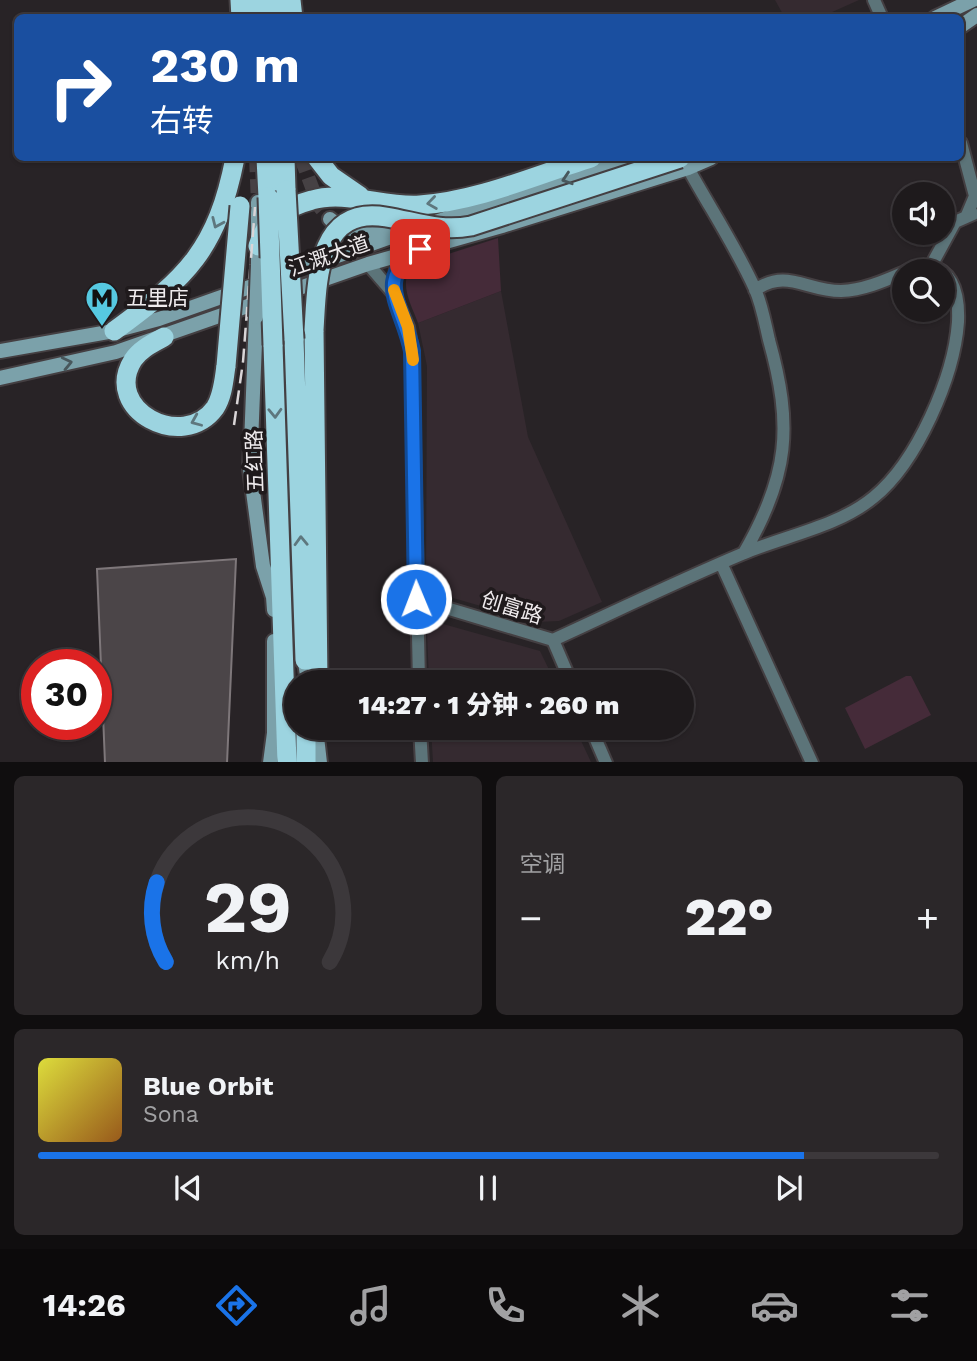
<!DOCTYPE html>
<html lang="zh">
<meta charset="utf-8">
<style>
body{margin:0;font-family:"Work Sans","Noto Sans SC",sans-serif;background:#2b2729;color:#f1f3f6;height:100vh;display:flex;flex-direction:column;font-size:26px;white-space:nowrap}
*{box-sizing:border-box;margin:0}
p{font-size:23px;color:#a1a1a3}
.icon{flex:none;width:38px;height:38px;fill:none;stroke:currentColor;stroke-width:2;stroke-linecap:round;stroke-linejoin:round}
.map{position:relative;height:762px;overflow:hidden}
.side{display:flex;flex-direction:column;gap:14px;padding:14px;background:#100e0f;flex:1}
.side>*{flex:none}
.top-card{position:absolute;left:14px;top:14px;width:950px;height:147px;border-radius:10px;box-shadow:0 2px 5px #0004,0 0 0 2px #3c383b;background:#1a4fa0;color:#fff;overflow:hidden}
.fabs{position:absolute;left:892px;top:182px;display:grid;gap:14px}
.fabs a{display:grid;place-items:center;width:63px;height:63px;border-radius:50%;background:#1e1a1c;box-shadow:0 2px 5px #0004,0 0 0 2px #3c383b;font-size:35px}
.speed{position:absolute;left:21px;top:649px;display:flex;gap:14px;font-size:35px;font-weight:700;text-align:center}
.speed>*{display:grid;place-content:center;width:91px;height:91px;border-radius:50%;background:#1e1a1c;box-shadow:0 2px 5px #0004,0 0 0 2px #3c383b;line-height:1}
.speed .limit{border:10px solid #d22;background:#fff;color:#111}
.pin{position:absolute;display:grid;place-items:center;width:60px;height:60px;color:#fff;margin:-30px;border-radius:14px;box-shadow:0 4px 10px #0006}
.me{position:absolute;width:77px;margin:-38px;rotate:359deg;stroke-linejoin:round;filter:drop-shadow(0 0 5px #0008)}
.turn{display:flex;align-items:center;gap:24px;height:147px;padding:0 21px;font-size:32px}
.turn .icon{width:91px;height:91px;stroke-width:2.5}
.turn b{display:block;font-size:49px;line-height:60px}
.big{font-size:52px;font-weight:800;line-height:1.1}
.side .card{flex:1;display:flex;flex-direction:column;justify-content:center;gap:10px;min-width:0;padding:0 24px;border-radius:10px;background:#2b2729}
.side .dial{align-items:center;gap:0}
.dial svg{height:182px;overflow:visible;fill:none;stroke:#3c383b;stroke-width:7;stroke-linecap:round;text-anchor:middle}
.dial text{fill:#f1f3f6;stroke:none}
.song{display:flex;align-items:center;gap:21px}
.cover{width:84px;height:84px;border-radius:10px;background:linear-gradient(135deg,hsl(60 70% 55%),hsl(30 70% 35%))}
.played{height:7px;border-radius:4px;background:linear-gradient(90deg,#1a73e8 85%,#3c383b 85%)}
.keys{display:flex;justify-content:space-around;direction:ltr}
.heat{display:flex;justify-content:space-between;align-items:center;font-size:38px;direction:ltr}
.side .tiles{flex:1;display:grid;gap:14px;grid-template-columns:1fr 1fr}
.card:last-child{grid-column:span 2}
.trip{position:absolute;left:284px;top:670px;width:410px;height:70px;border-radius:35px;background:#1e1a1c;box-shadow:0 2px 5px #0004,0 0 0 2px #3c383b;font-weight:800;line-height:70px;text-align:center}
.tabs{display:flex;height:112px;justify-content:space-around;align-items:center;background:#0c0a0b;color:#a1a1a3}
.tabs .icon{width:49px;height:49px}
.tabs .on{color:#1a73e8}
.tabs b{font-size:32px;color:#f1f3f6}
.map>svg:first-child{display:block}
</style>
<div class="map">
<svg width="977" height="763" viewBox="0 0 977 763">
<rect width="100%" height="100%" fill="#282326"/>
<path fill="#352a30" d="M775 0H859L821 17 785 18Z
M501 291 528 437 602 602 559 621 536 622 436 593 426 583 427 366 418 323Z
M436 622 540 651 555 682H429L427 632Z
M431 728H575L591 762H433Z"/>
<path fill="#452b39" d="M498 238 501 291 418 323C411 304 397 281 414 265Z
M906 676H911L931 715 865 749 845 708Z"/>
<path fill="#4b4548" stroke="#7e777a" stroke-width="2" d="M236 559 227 763H105L97 569Z"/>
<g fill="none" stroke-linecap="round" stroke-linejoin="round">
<path stroke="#464144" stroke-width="14" stroke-dasharray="14 7" stroke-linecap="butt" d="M256 158 258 202
M301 158 319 206 330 219"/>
<defs>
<path id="minor" d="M874 0 882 18
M961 143 975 196 967 215
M688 168C710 208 736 247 755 289 762 305 765 323 769 340 793 426 789 475 744 553
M368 264 394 294 396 267 414 253
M931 266 955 222 973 214
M755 290C787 268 806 291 841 291 864 290 884 281 905 272
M394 294 408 327 412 351 419 682
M721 563 812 763
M416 599 553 640 571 682
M553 640C616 611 678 581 742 554 784 536 838 527 874 497 917 462 954 377 958 322 959 299 956 273 931 266L906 271
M420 728 422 763
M591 728 606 763"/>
<path id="secondary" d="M935 18 973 0
M961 26 977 15
M330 219C348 236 366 235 390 234
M258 265V202
M256 317 250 469 263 566 273 597 274 610
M0 351 114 331 159 319 408 231 632 158
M0 378 116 352 368 264 502 226 688 168 711 158
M305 662 308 682
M316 728 320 763
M270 763 274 733V641"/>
<path id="trunk" d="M240 0 241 18
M259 0 260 18
M277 0 278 18
M291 0 293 18
M266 158 268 197
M285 158 286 190
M317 158 331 176 360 196
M258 246C266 219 286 207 312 200 346 190 385 208 420 205 478 201 536 175 591 158
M314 330 318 682
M114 331C188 277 217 249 235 158
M164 337C153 343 140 349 133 360 102 410 183 452 215 408 223 396 224 379 226 366
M294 339 305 660
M273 345 287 763
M306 728V763"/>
</defs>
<use href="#minor" stroke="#443f42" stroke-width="16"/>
<use href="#secondary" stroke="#443f42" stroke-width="18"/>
<use href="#trunk" stroke="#443f42" stroke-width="23"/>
<use href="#minor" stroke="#5c7479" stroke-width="12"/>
<use href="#secondary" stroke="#7ba1aa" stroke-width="14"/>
<use href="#trunk" stroke="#9cd4e0" stroke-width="19"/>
<path stroke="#d9d5d7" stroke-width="2.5" stroke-dasharray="14 7" stroke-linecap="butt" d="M234 425 243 362 255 207"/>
<defs>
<path id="secondary-bridge" d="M256 317 258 265"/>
<path id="trunk-bridge" d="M286 190 294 339
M268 197 273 345
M314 330C317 283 316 205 386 217 416 222 440 232 471 226L680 158
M226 366 240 206"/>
</defs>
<use href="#secondary-bridge" stroke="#443f42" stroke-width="18" stroke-linecap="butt"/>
<use href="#trunk-bridge" stroke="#443f42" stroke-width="23" stroke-linecap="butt"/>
<use href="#secondary-bridge" stroke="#7ba1aa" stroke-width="14"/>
<use href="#trunk-bridge" stroke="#9cd4e0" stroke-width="19"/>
</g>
<defs><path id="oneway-chevron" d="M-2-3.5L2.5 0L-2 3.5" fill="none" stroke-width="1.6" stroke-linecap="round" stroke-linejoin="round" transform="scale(1.75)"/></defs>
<g stroke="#48575c">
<use href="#oneway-chevron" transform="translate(567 179) rotate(162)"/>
<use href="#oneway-chevron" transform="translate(67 363) rotate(-13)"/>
</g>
<g stroke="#5e777e">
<use href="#oneway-chevron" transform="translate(432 203) rotate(172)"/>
<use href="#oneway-chevron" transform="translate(217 223) rotate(114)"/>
<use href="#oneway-chevron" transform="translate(275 413) rotate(88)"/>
<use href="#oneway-chevron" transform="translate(196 421) rotate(157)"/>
<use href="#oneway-chevron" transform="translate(301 541) rotate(-92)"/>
</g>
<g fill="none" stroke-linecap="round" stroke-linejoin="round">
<defs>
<path id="route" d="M416 599 412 351C403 305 372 280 420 249"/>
</defs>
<use href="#route" stroke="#114b97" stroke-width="18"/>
<use href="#route" stroke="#1a73e8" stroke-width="12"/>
<path stroke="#f59e0b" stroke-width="12" d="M394 290 408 327 413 360"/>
</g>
<defs>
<symbol id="metro-pin" viewBox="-11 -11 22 30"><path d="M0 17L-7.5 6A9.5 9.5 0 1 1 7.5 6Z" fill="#56c9e1" stroke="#1f1a1c"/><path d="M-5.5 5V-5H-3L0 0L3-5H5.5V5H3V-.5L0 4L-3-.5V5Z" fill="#111"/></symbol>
</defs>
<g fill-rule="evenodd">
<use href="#metro-pin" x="83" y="279" width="38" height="52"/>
</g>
<g text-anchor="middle" stroke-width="7" stroke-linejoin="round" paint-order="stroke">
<g font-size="21" fill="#efebed" stroke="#1f1a1c">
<text transform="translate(329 256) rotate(-19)" y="7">江溉大道</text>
<text transform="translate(255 461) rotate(-92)" y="7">五红路</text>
<text transform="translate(512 608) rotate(17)" y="7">创富路</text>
</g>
<g font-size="21" fill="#efebed" stroke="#1f1a1c" text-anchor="start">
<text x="126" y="305">五里店</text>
</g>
</g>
</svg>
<div class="fabs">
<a><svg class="icon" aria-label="sound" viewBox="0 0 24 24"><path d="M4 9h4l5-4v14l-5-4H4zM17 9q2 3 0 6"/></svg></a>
<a><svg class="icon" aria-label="search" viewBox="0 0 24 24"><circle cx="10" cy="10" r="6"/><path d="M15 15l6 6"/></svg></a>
</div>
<div class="speed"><div class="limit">30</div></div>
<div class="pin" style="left:420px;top:249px;background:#d93025"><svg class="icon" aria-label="arrive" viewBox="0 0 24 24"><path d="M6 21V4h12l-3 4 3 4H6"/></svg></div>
<svg class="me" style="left:416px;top:599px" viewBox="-20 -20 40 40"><circle r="17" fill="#1a73e8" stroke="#fff" stroke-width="3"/><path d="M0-11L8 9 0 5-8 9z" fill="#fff"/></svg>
<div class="trip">14:27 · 1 分钟 · 260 m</div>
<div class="top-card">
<div class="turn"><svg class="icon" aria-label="right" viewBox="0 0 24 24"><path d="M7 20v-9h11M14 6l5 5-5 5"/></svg><div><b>230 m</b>右转</div></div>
</div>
</div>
<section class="side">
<div class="tiles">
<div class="card dial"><svg viewBox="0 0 100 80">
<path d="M14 69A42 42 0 1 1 86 69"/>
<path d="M14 69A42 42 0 0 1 10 34" stroke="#1a73e8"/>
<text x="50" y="56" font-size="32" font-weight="700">29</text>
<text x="50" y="72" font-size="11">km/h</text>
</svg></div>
<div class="card"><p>空调</p>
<div class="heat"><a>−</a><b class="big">22°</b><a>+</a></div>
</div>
<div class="card">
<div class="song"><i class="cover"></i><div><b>Blue Orbit</b><p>Sona</p></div></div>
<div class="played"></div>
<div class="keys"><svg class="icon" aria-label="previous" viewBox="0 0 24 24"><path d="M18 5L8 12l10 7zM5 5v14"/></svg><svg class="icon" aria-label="pause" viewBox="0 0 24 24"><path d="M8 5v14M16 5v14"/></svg><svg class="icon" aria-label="next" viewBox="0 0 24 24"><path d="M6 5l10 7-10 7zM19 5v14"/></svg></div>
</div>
</div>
</section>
<nav class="tabs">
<b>14:26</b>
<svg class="icon on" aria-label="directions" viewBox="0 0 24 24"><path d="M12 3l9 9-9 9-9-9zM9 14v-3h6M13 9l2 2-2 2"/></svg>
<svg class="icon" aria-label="music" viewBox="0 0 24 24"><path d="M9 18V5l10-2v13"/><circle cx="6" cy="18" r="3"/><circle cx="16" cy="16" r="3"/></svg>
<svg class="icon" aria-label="phone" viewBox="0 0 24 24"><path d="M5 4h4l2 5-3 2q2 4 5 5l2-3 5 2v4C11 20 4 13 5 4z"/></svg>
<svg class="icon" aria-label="climate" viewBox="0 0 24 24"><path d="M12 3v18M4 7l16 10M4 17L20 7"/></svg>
<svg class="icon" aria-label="car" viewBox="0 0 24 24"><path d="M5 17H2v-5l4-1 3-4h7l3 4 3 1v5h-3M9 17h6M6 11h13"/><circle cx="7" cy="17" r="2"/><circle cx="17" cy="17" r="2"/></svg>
<svg class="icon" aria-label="filters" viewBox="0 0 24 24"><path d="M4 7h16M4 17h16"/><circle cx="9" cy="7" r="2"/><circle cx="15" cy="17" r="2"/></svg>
</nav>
